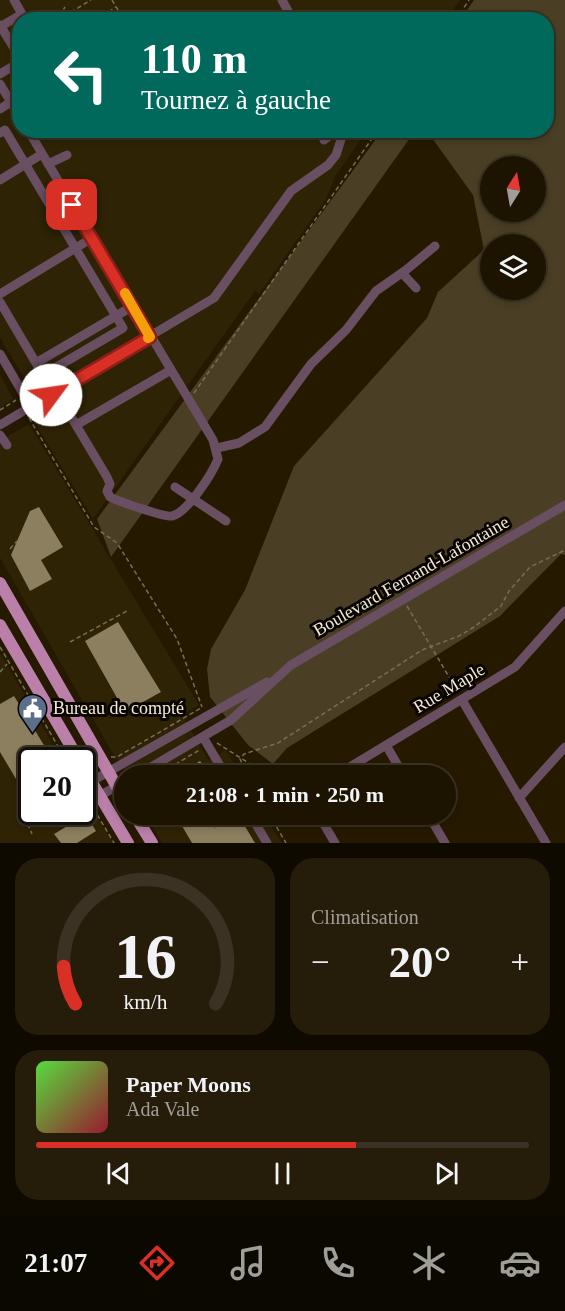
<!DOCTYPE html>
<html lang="fr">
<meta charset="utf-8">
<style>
body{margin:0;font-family:"Times New Roman",serif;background:#251c0a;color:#f1f3f6;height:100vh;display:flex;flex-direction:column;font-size:22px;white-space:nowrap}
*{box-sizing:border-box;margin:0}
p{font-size:20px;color:#a09e99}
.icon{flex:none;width:33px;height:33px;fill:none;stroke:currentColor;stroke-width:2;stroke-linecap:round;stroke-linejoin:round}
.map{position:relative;height:843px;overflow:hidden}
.drawer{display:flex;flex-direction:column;gap:15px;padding:15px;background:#0f0a00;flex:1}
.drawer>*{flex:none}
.guide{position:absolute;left:12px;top:12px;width:542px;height:126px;border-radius:24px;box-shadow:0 3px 9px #0003,0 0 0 2px #3a3222;background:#00695c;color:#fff;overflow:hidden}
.needle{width:39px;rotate:11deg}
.buttons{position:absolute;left:480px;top:156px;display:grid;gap:12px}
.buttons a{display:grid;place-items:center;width:66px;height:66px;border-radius:50%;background:#1c1300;box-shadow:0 3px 9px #0003,0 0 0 2px #3a3222;font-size:30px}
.speed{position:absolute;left:18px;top:747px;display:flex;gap:12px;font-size:30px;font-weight:700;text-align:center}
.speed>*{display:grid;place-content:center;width:78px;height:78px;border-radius:50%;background:#1c1300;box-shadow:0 3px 9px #0003,0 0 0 2px #3a3222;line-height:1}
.speed .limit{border:3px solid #111;border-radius:9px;background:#fff;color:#111}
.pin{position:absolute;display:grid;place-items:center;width:51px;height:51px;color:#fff;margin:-26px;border-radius:12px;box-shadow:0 3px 9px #0006}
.me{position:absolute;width:66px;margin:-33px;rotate:59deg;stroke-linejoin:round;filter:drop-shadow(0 0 4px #0008)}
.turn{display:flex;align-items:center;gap:21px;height:126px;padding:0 30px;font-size:27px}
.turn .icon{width:78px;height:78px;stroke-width:2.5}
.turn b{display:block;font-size:42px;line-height:51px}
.big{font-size:45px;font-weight:600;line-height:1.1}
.drawer .tile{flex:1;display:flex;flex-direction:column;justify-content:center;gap:9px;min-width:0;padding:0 21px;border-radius:24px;background:#251c0a}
.drawer .dial{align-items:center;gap:0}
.dial svg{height:156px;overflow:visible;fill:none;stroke:#3a3222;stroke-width:7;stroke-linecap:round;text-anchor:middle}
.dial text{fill:#f1f3f6;stroke:none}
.song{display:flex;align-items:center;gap:18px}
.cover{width:72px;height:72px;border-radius:9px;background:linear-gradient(135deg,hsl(110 70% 55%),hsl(350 70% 35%))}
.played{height:6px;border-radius:3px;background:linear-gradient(90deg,#d93025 65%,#3a3222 65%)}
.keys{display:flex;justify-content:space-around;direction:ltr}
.heat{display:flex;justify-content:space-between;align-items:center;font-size:33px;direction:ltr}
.drawer .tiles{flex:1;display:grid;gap:15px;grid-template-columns:1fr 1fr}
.tile:last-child{grid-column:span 2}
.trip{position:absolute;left:114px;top:765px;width:342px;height:60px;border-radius:30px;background:#1c1300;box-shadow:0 3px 9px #0003,0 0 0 2px #3a3222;font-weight:600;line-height:60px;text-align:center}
.tab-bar{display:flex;height:96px;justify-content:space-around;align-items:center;background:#0b0800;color:#a09e99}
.tab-bar .icon{width:42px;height:42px}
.tab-bar .selected{color:#d93025}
.tab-bar b{font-size:27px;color:#f1f3f6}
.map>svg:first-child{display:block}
</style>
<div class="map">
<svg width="565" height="843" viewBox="0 0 565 843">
<rect width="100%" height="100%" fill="#251900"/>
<path fill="#2e2305" d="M0 0H460L446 20H20V130L367 131 337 173 326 199 259 294 255 291 93 519 32 418 56 403 47 389 36 391 29 386 0 338Z
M0 374 13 399 0 408Z
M29 424 199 705 182 715 208 760 226 750 241 775H128L112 752 0 558V441Z
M0 653 62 760H32V812H82L83 794 113 843H0Z
M146 815H264L282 843H162Z"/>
<path fill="#4a3f24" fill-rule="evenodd" d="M474 0H565V555L561 554 500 616 287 748 273 764 248 745 210 697 207 669 211 649 245 590 294 466 427 318 438 292 484 250 473 195 427 131 546 130V20L461 19ZM490 166H536V212H490ZM490 244H536V290H490Z
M382 131H415L111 557 97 519Z"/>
<path fill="#8c7f5f" d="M39 507 63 547 41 560 52 579 30 591 11 555 30 511Z
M118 622 161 692 125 712 85 641Z
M14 696 53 760H32V797L28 799 0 752V704Z
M200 761 205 768 211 765 217 776H176Z
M175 814H224L230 824 240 818 255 843H192Z
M86 815 96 831 77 843H61L54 834Z"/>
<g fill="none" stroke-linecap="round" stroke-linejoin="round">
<path stroke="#786e58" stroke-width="1.5" stroke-dasharray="4.5 3" stroke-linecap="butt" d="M112 0 124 20
M64 16 62 12 65 7
M58 20 91 0
M96 20 116 7
M456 20 469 0
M13 87 20 84
M190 130V131
M194 393 378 130
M0 410 16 400
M29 418 94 527 117 543 177 639 202 707
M10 549 17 541
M407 606 458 692
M70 642 127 611
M0 647 66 760
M0 672 7 664
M217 743 269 776
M111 757H117L201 708
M156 776 201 749
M248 776 240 759 244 754 278 743 422 650 459 636 474 627 501 606 509 591 530 567 565 550
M82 789 114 843
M269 814 286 843
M25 817 32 834
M213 825 217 832"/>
<path stroke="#6a4e62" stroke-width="9" d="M282 0 293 20
M0 25 20 58
M0 27 22 14 14 0
M0 74 20 62
M0 84 20 117
M0 109 20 96
M28 130 213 440 218 459C212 474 187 513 172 516 166 518 118 501 110 497L107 491 110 484 107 477 67 410
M0 133 5 130 123 328 43 375 0 302
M324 140 337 130
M48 164 67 155
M0 180 42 154
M402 273 416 288
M0 294 92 238
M0 354 31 407
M36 363 133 306
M0 425 214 298 291 191 328 165 336 155 344 130
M76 425 171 370
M0 435 7 445
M217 448 239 443 265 427 311 364 346 330 376 291 406 270 435 246
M175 487 226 521
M462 700 546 843
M203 737 226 776
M386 745 404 776
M136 776 231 720 291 665 565 505
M335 776 515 667 565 611
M92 781 267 682
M101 795 124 782
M519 798 565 747
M250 814 267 843
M318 814 335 843
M428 814 445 843"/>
<path stroke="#ba80aa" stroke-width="12" d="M0 583 124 799
M0 625 79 760
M82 766 128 843
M134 814 152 843"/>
</g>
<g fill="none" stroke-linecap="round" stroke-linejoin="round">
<defs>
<path id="route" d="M51 395 150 337 72 205"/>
</defs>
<use href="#route" stroke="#8d1f18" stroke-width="15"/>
<use href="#route" stroke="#d93025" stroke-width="10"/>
<path stroke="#f59e0b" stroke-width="10" d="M125 293 150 337 148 338"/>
</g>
<defs>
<symbol id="civic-pin" viewBox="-11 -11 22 30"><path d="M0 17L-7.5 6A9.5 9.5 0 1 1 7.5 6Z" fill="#5c6f8a" stroke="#0a0500"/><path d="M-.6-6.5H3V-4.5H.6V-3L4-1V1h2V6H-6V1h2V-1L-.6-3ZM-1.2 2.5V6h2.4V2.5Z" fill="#fff"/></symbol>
</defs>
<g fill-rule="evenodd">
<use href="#civic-pin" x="16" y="692" width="33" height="45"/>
</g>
<g text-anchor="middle" stroke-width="6" stroke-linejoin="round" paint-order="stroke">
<g font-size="18" fill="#f1ead9" stroke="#0a0500">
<text transform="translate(411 576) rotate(-30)" y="6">Boulevard Fernand-Lafontaine</text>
<text transform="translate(449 688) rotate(-31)" y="6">Rue Maple</text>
</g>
<g font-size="18" fill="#f1ead9" stroke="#0a0500" text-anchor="start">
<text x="53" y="714">Bureau de compté</text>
</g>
</g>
</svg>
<div class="buttons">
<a><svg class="needle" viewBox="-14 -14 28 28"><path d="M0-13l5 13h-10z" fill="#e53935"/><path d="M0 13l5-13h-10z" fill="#a09e99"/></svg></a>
<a><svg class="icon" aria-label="layers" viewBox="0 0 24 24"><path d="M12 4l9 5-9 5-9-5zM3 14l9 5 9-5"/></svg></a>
</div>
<div class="speed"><div class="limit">20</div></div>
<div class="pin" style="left:72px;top:205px;background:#d93025"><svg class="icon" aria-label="arrive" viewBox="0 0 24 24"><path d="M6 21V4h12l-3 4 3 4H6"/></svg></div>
<svg class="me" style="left:51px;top:395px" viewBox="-20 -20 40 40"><circle r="19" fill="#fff"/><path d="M0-13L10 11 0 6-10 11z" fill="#d93025"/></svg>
<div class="trip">21:08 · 1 min · 250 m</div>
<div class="guide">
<div class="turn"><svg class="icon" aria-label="left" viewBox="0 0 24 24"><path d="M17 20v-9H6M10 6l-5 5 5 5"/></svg><div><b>110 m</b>Tournez à gauche</div></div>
</div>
</div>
<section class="drawer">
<div class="tiles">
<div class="tile dial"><svg viewBox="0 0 100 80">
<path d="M14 69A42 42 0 1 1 86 69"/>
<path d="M14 69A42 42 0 0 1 8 50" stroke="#d93025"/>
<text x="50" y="56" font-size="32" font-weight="700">16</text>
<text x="50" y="72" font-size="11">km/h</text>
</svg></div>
<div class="tile"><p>Climatisation</p>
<div class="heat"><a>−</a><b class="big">20°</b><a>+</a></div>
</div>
<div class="tile">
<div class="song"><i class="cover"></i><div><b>Paper Moons</b><p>Ada Vale</p></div></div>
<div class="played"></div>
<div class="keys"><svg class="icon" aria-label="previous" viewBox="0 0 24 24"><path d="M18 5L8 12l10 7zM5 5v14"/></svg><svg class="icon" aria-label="pause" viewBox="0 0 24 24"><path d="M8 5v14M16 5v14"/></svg><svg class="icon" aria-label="next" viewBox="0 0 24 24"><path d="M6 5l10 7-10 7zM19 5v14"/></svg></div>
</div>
</div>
</section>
<nav class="tab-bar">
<b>21:07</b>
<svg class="icon selected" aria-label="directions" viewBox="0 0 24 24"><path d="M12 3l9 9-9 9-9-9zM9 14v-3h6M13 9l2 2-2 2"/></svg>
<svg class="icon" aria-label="music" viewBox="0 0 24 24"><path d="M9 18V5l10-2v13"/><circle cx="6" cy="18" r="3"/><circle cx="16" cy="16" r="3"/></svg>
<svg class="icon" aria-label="phone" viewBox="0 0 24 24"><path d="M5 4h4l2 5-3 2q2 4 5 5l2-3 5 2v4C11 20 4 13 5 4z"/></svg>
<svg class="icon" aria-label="climate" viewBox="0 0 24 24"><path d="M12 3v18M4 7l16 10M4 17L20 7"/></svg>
<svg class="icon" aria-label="car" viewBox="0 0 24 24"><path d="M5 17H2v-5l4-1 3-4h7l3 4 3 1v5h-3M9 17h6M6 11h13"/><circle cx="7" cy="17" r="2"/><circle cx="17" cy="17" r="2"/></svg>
</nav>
